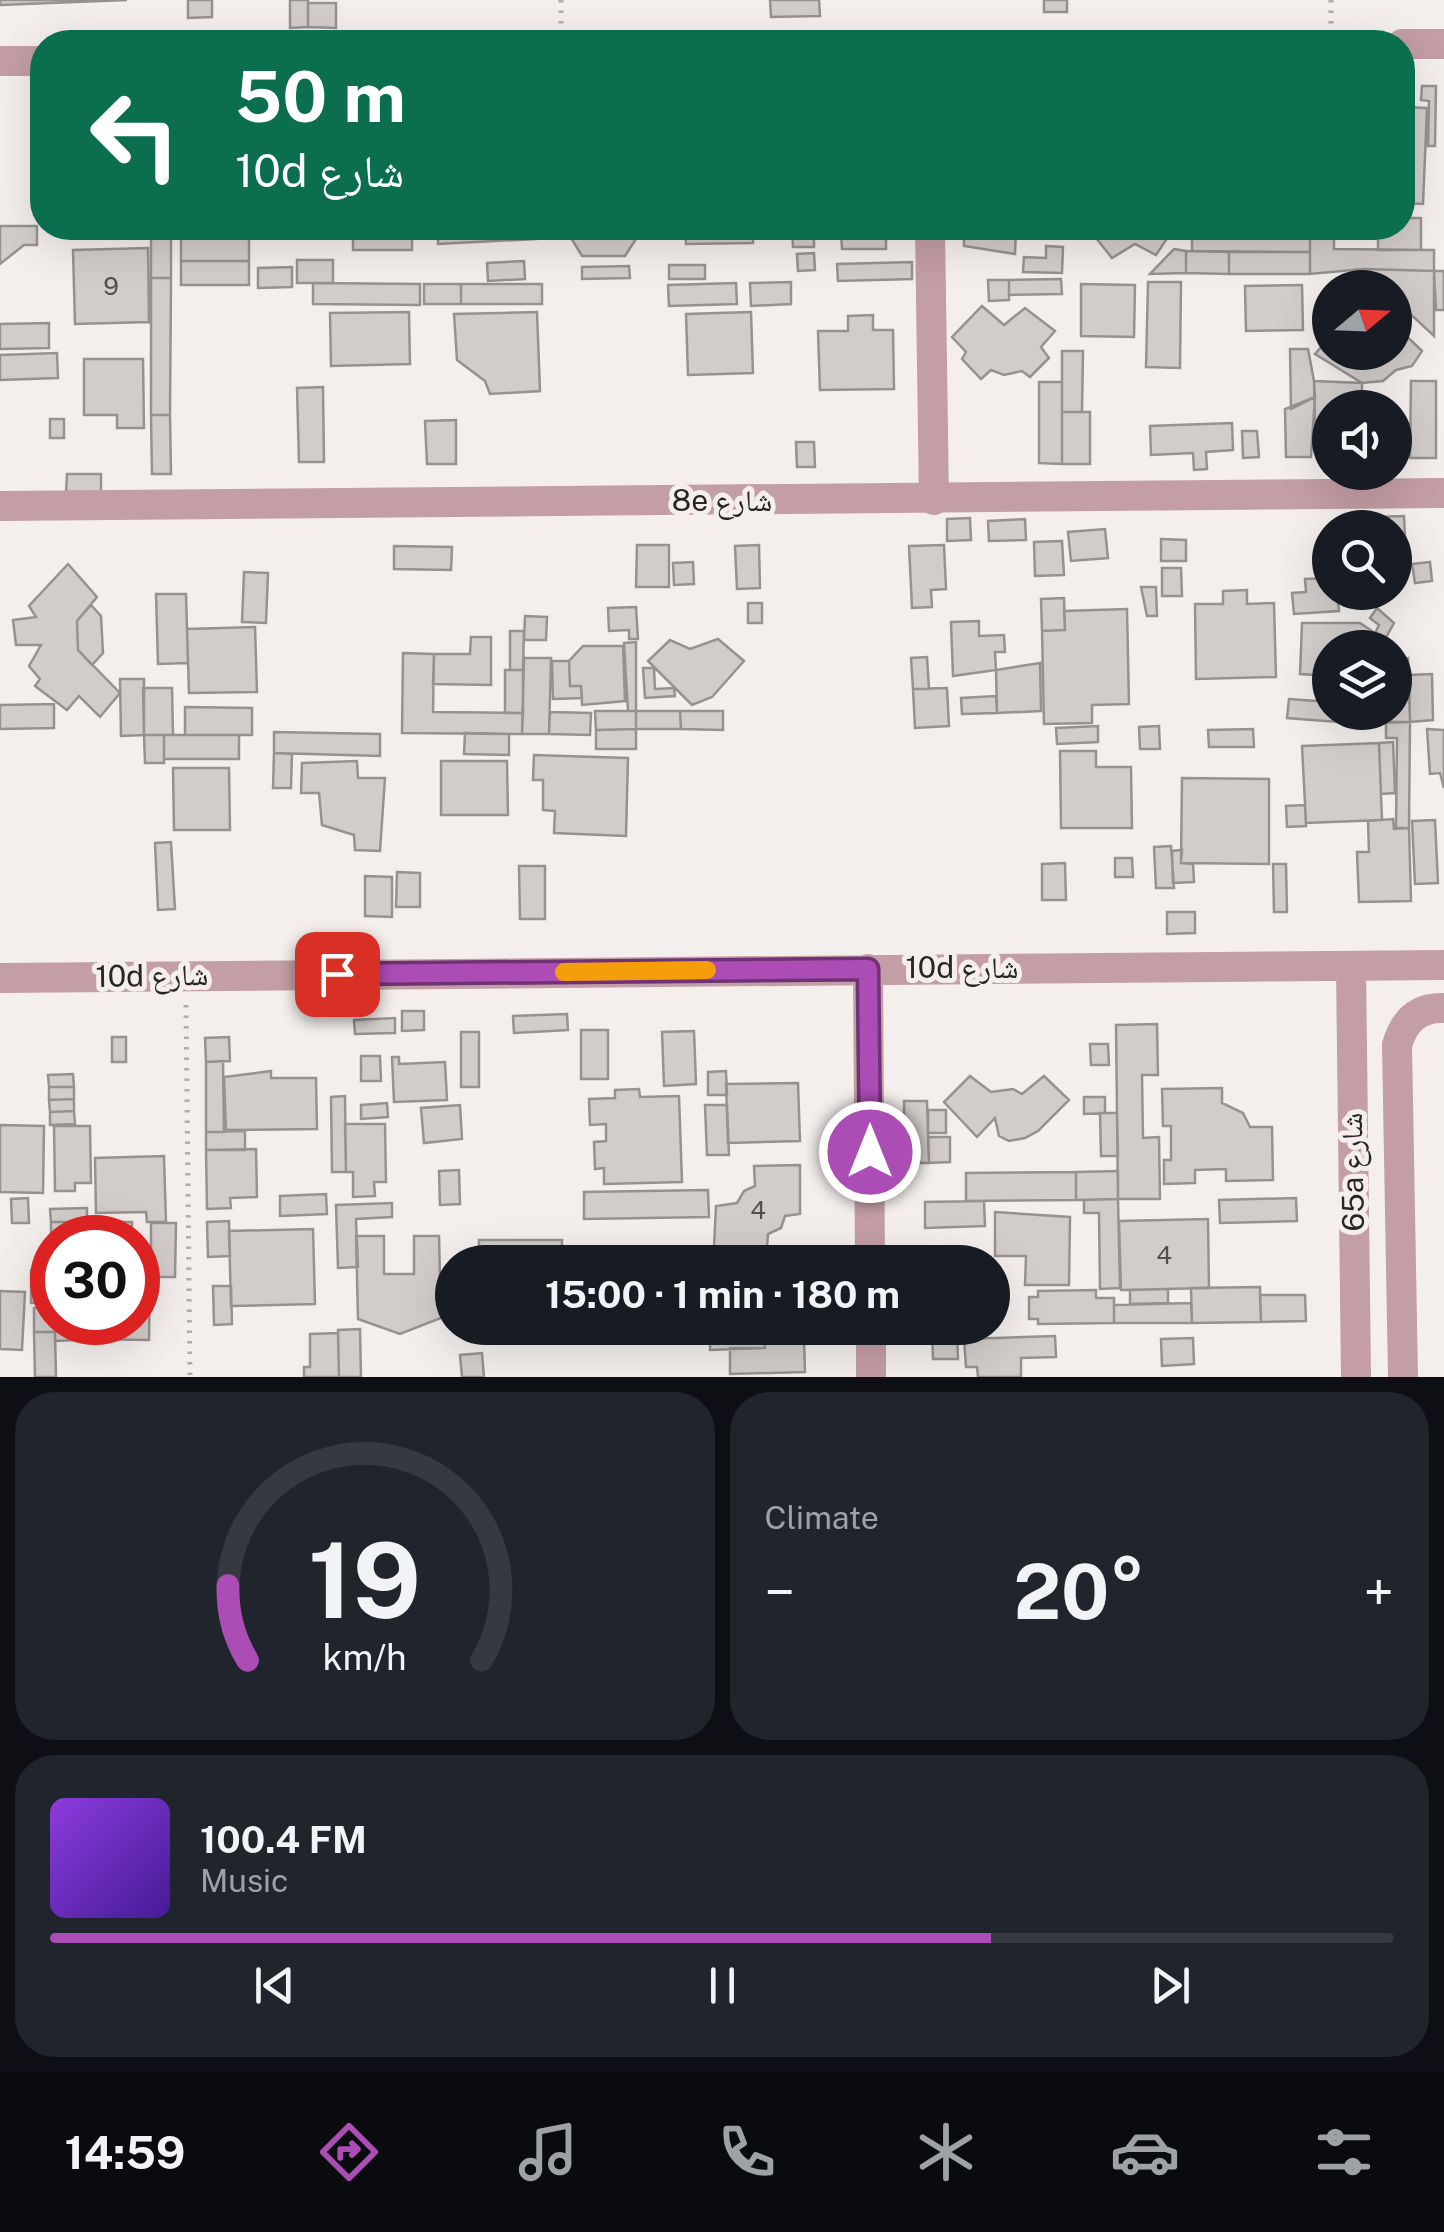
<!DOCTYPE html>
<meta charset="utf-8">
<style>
body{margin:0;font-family:"Public Sans","Noto Naskh Arabic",sans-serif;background:#20242c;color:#f1f3f6;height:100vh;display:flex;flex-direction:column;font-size:38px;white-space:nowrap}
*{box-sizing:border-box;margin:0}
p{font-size:32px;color:#9ea1a6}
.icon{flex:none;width:55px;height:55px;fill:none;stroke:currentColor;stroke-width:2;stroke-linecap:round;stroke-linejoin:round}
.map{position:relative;height:1377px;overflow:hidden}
.sheet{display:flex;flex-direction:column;gap:15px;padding:15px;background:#0d0f14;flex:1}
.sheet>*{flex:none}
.hud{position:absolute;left:30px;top:30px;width:1385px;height:210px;border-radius:40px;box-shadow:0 10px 40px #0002;background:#0b6e4f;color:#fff;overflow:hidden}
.needle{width:65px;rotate:71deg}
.buttons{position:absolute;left:1312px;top:270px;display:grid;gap:20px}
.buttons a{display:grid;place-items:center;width:100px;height:100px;border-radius:50%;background:#171b24;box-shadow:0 10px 40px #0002;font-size:50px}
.speed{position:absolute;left:30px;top:1215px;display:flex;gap:20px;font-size:50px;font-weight:700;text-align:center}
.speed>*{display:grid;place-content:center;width:130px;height:130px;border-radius:50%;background:#171b24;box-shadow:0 10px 40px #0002;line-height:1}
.speed .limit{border:15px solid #d22;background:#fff;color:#111}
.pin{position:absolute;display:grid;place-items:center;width:85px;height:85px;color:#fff;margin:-42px;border-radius:20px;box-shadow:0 5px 15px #0006}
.me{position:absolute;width:110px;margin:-55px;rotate:0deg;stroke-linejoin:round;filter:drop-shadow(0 0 8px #0008)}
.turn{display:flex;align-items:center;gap:35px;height:210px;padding:0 40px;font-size:45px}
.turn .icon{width:130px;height:130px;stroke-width:2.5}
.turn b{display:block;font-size:70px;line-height:85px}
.big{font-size:75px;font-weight:700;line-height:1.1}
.sheet .card{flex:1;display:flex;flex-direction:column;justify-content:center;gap:15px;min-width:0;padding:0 35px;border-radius:40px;background:#20242c}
.sheet .dial{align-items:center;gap:0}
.dial svg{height:260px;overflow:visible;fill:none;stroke:#363941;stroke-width:7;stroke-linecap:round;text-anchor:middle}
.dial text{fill:#f1f3f6;stroke:none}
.song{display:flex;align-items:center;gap:30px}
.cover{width:120px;height:120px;border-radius:15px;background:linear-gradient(135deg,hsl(270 70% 55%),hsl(260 70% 35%))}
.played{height:10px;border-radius:5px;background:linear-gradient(90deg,#ac4db6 70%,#363941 70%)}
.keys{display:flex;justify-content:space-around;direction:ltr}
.heat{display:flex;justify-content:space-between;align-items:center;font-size:55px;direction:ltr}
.sheet .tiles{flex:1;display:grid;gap:15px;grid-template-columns:1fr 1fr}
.card:last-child{grid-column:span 2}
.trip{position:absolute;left:435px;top:1245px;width:575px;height:100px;border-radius:50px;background:#171b24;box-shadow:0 10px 40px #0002;font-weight:700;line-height:100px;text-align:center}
.menu{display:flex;height:160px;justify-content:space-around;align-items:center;background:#090b0e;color:#9ea1a6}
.menu .icon{width:70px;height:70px}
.menu .selected{color:#ac4db6}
.menu b{font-size:45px;color:#f1f3f6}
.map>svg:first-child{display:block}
</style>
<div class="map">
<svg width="1444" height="1377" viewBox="0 0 1444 1377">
<rect width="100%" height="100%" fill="#f4efed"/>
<path fill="#d2cdcb" stroke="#979290" stroke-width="2.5" d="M0 0H127L0 5Z
M188 0H212V17L188 18Z
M290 0H308V27L290 28Z
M770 0H819L820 16 771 17Z
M1044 0H1067V12H1044Z
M308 3H336V28L308 27Z
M1422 86H1436L1435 146H1428L1429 101 1421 100Z
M1402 107 1427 108 1423 204 1402 203Z
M1402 218H1421V250H1378V228H1402Z
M0 226H37V245H24L0 264Z
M151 228H171V278H151Z
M181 228H249V261H181Z
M353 228H412V250H353Z
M438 228H535L536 239 438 244Z
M565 228H643L625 256H582Z
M685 228H753V243L686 244Z
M792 228H814V247H793Z
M829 228H900V231H886V249H842L841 234 829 233Z
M964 228H1016L1015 254 964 246Z
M1088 228H1174L1156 255 1135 244 1112 258Z
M1310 228H1334V249L1434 250V271L1364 269 1310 274Z
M1192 236 1310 237V252L1192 251Z
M1046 246 1063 247 1062 273 1023 272 1024 257 1046 258Z
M148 248 149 322 75 324 73 250Z
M1174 249 1186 251V273L1150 274Z
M1186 251 1229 252V274L1186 273Z
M1229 252H1310V274H1229Z
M814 253 815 270 798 271 797 254Z
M297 260H333V283H297Z
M181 261H249V285H181Z
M524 261 525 279 488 281 487 263Z
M912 262V279L838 281 837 264Z
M669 265H705V279H669Z
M629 266 630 278 582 279V267Z
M292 267V287L258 288V268Z
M1364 269 1434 271V336L1395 300V288L1362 287Z
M1434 271H1444V310H1436Z
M151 278H171L170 415H151Z
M1061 279 1062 294 1009 295V280Z
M988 280H1009V300L989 301Z
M791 282V304L751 306 750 283Z
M1148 282H1181L1180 368 1146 367Z
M313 283 420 284V305L313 304Z
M736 283 737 304 669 306 668 285Z
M424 284H461V304H424Z
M461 284H542V304H461Z
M1081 284 1135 285 1134 337 1081 336Z
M1302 285 1303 330 1246 331 1245 286Z
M982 306 1004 325 1025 308 1055 331 1041 347 1049 358 1030 377 1022 371 1004 375 991 370 981 379 962 359 966 352 952 337Z
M409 312 410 364 331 366 330 313Z
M537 312 540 391 490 394 485 381 457 360 454 314Z
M751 312 753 373 688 375 686 314Z
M873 315V330H893L894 389 820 390 818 331H848V316Z
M49 323V348L0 349V324Z
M1395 325 1422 351 1412 366 1396 370 1383 381 1362 383 1315 354 1330 337V352H1395Z
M1290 349H1308L1314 381 1315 397 1291 409Z
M1062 351H1083L1082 412H1062Z
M57 353 58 378 0 380V355Z
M84 359H143L144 428H117V415H84Z
M1314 381 1362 383V408H1330V452L1315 425Z
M1411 381H1436V458H1410Z
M1039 382H1062V464L1039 463Z
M323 387 324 462H299L297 388Z
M1315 397 1311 457H1286L1285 409Z
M1062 412H1090V464H1062Z
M151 415H170L171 474H152Z
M50 419H64V438H50Z
M456 420V464H427L425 421Z
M1232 423 1233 450 1206 452 1207 469 1194 470 1193 453 1151 455 1150 426Z
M1242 431H1257L1259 457 1243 458Z
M796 442H814L815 467H797Z
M67 474H101V492H66Z
M1404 516 1406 560H1395V528H1376L1375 517Z
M970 518 971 540 947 541V519Z
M1025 519 1026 540 989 541 988 521Z
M1105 529 1108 558 1071 561 1068 532Z
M1161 539 1186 540V561H1161Z
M1062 541 1064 575 1035 576 1034 542Z
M637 545H669V587H636Z
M759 545 760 588 737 589 735 546Z
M944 545 946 589 931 590 932 607 912 608 909 546Z
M394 546 452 547 451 570 394 569Z
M693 562 694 584 674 585 673 563Z
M1430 562 1432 581 1415 583 1412 564Z
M68 564 97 597 77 621 78 650 120 693 100 717 79 696 67 710 35 686 40 679 29 666 41 645H16L13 620 36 617 29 606Z
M1162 568H1181L1182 596H1162Z
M244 572 268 573 266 623 242 622Z
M1330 578V592H1337L1339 611 1294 614 1292 593 1306 592 1305 579Z
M1141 587H1156L1157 616H1147Z
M1247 590V604L1274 603 1276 677 1196 679 1195 604H1223V591Z
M156 594H186L188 663 158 664Z
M1064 598 1065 630 1042 631 1041 599Z
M748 603H762V623H748Z
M91 605 101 616 103 653 92 665 78 650 77 621Z
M636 607 638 639H629V630L609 631 608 608Z
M1377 608 1394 623 1380 648H1330V676L1300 674 1302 623H1360L1375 633 1379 625 1370 618Z
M1127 609 1129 704 1092 705V723L1044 724 1042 631 1065 630 1064 611Z
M525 616 547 617 546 640H524Z
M979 621V636L1004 635 1005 652H995L996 670 953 676 951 622Z
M255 627 257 692 189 693 187 629Z
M510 631H524L523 670H510Z
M471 637H491V685L433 684 434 654H470Z
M718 639 744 661 712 697 692 705 648 661 670 640 690 649Z
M636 642V711H628L624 643Z
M583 646H623L625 701 582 705 581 686H570L569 661Z
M403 653 434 654 433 712 523 713 522 734 402 733Z
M927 657 929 689H913L911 658Z
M524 658H551L549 734H522Z
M1408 658 1410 722 1365 723 1364 712H1395V659Z
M552 661H569L570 686H581L582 698 553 699Z
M1040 663 1041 711 997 713 996 670Z
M643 668H654L655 689 674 688 675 696 645 698Z
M505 670H523V713H505Z
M1432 674 1433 720 1410 722 1409 675Z
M120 679H144V735L121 736Z
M143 688H172L173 735H144Z
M947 688 949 726 915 728 913 689Z
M996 696 997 713 962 714 961 698Z
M1289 699 1330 702V712H1339L1338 722 1287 718Z
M54 704V728L0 729V705Z
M185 707 252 708V735H185Z
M595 711H636V729L596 730Z
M636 711H680L681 729H636Z
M680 711H723V730L681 729Z
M550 712 591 713 590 735 549 734Z
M1386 722H1410L1409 828H1396L1397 738H1386Z
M1098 726V742L1057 744 1056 728Z
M1159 726 1160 749H1140L1139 727Z
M636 729V749H596V730Z
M1253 729 1254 747H1209L1208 730Z
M1427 729 1444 730V788L1440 773 1430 774Z
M274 732 380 734V756L274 753Z
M465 733 509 734V755L464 754Z
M144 735H164V763H145Z
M164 735H239V759H164Z
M1393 742 1395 793 1381 794 1379 743Z
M1379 743 1382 820 1306 823 1302 746Z
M1060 751H1096V767H1131L1132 828H1061Z
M274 753 292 754 291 788H273Z
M534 755 628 758 626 836 554 833 555 811 543 810V780H533Z
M357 761 358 778H385L380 851 355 850 354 835 322 825 319 793H301L302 763Z
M441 761H507L508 815H441Z
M173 768H229L230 830H174Z
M1182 778 1269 779V864L1181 863Z
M1305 805 1306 826 1287 827 1286 806Z
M1393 819 1394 829 1409 828 1411 901 1359 902 1357 852H1369L1368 821Z
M1435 820 1438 883 1415 884 1412 821Z
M171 842 175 909 158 910 155 843Z
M1171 846 1174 888H1156L1154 847Z
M1182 850 1181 863 1193 864 1194 882 1173 883 1172 851Z
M1115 858H1132L1133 877H1115Z
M1065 863 1066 900H1042V864Z
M1273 864H1286L1287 912H1274Z
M519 866H545V919H520Z
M397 872 420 873V907H396Z
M365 876 392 877V917L365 916Z
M1167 912H1195V933L1167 934Z
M402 1011H424V1030L402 1031Z
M567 1014 568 1030 514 1033 513 1016Z
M395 1018V1033L355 1034 354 1020Z
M1157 1024 1158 1075H1142L1143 1138 1159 1137 1160 1199H1118L1116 1025Z
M581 1030H608V1079H581Z
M694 1031 696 1084 664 1086 662 1032Z
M461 1032H479V1087H461Z
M112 1037H126V1062H112Z
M229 1037 230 1061 206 1062 205 1038Z
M1090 1044H1108L1109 1065H1091Z
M361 1056H380L381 1081H361Z
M392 1057H399V1064L445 1062 447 1100 394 1102Z
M223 1061 224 1132H206V1062Z
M271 1071V1078H316L317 1129 226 1130 224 1077Z
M726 1071 727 1095H708V1072Z
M73 1074 74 1087H49L48 1075Z
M970 1076 991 1092 1013 1089 1022 1094 1044 1076 1069 1100 1038 1131 1025 1138 1009 1141 999 1136 995 1118 977 1137 944 1102Z
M798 1083 800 1141 728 1143 726 1084Z
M49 1087H74V1099L49 1100Z
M1222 1088V1103L1243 1113 1250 1127H1272L1273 1180 1226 1181V1169L1195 1170V1183L1164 1184V1160H1171V1126H1163L1162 1089Z
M639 1089 640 1097 679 1096 682 1182 604 1184V1168L595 1169 594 1142 606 1141V1124L590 1125 589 1099 615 1098V1090Z
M345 1096 346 1172H332L331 1097Z
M1084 1097H1105V1113L1084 1114Z
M74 1099V1111L50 1112 49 1100Z
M904 1101H927L929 1163H904Z
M387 1103 388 1117 361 1119V1105Z
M460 1105 462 1139 424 1143 421 1108Z
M705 1105H727L729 1155H707Z
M928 1110H946V1133H928Z
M74 1111 75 1124 50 1125V1112Z
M1100 1113H1117L1118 1156H1101Z
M345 1124H385L386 1182H374L375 1196 353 1197V1172H346Z
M0 1125 44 1126 43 1193 0 1192Z
M54 1126H90L91 1183H75V1191H55Z
M245 1131V1150H206V1132Z
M928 1137H950V1162L929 1163Z
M256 1149 257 1197 230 1198 231 1208 207 1209 206 1150Z
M164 1156 166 1222H147L146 1212 96 1213 95 1158Z
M800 1165V1214L785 1216 781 1228 768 1234 767 1248 714 1247 716 1206 737 1203 744 1191 755 1186 754 1166Z
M459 1170 460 1204 440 1205 439 1171Z
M1118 1171V1199L1076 1200V1172Z
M1076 1172V1200L966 1201V1173Z
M708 1190 709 1217 584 1219V1192Z
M326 1194 327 1214 280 1216V1196Z
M28 1198 29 1223H12L11 1199Z
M1296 1198 1297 1221 1220 1223 1219 1200Z
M1118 1199 1120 1288 1100 1289 1099 1213H1084V1200Z
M984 1201 985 1226 925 1228V1202Z
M392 1203V1217L356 1219 358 1267 338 1268 336 1205Z
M87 1208V1222H51L50 1209Z
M995 1212 1070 1217 1069 1285H1025L1026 1256H995Z
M1208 1219 1209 1288 1121 1290 1119 1221Z
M229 1221 230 1256 208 1257 207 1222Z
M51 1222H132V1238H52L51 1244Z
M151 1223H176L175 1277H151Z
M313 1229 315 1304 231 1306 229 1231Z
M356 1236H384V1274H414V1236H439L441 1318 400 1334 358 1319Z
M479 1240H562V1262H479Z
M823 1252V1262H717V1254Z
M31 1270H52V1303H31Z
M138 1283H150L149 1340 84 1339V1322H138Z
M213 1286H231L232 1324 214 1325Z
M1260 1287 1261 1322 1192 1323 1191 1288Z
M1168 1289V1303L1130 1304V1290Z
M1096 1290V1298H1114V1323L1038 1324V1319H1029V1297H1038V1291Z
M0 1291 25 1292 22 1350 0 1349Z
M1260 1295H1305L1306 1321 1261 1322Z
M1191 1303 1192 1323H1114V1305Z
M52 1307 55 1332H34V1308Z
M55 1322H77V1340L55 1341Z
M481 1328H554L523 1337Z
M710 1328 764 1331 765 1348 710 1350Z
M746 1328H793V1339H804L805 1372 730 1374V1348H765L764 1331 746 1332Z
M932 1328H957L958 1359H933Z
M360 1329 361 1377H339L338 1330Z
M34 1332H55L56 1377H35Z
M338 1333 339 1377H304V1367H310V1334Z
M1055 1336 1056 1357 1021 1358V1377H978L977 1367H966L964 1339Z
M1193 1338 1194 1364 1162 1366 1161 1339Z
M482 1353 484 1377H462L460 1355Z"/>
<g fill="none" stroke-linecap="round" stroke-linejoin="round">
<path stroke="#b0acab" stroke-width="5" stroke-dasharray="2.5 8" stroke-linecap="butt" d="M561 0V42
M1331 0V42
M186 1005 190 1377"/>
<path stroke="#c39ea4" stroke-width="30" d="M1402 44H1444
M0 61H42
M930 228 934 500
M0 506 1444 493
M1351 967 1356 1377
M868 969 870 1262
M0 978 1444 965
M871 1328V1377
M1403 1377 1397 1045C1404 1021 1418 1007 1444 1008"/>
</g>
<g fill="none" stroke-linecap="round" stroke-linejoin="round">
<defs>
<path id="route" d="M337 974 868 969 870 1152"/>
</defs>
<use href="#route" stroke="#703276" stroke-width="25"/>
<use href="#route" stroke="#ac4db6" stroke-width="18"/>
<path stroke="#f59e0b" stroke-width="18" d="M564 972 707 970"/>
</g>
<g text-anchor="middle" stroke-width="10" stroke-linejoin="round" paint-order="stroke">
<g font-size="25" fill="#52504e">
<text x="111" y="295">9</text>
<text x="758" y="1219">4</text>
<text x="1164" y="1264">4</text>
</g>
<g font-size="30" fill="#272625" stroke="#f4efed">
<text x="722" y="511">8e شارع</text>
<text x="962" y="978">10d شارع</text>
<text transform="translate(152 976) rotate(-1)" y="10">10d شارع</text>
<text transform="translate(1353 1172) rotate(-91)" y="10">65a شارع</text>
</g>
</g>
</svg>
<div class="buttons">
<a><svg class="needle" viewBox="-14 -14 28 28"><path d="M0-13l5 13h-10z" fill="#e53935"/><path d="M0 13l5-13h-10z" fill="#9ea1a6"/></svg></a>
<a><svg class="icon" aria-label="sound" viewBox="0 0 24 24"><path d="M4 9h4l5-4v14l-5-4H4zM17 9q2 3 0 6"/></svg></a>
<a><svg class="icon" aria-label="search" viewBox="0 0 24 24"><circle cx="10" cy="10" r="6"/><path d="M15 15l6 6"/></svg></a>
<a><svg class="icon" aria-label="layers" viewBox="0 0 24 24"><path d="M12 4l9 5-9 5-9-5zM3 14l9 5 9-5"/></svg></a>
</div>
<div class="speed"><div class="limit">30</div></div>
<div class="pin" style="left:337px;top:974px;background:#d93025"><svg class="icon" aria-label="arrive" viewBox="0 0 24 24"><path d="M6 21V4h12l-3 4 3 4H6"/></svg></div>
<svg class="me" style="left:870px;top:1152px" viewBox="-20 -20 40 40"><circle r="17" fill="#ac4db6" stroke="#fff" stroke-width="3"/><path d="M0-11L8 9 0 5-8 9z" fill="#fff"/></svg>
<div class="trip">15:00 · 1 min · 180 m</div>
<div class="hud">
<div class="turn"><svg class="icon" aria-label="left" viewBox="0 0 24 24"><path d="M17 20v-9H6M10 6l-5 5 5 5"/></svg><div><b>50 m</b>10d شارع</div></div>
</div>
</div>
<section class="sheet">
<div class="tiles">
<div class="card dial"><svg viewBox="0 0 100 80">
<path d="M14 69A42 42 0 1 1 86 69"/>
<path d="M14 69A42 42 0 0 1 8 46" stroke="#ac4db6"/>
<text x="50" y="56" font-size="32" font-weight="700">19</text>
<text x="50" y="72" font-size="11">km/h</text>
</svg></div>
<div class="card"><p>Climate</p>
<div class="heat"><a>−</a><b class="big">20°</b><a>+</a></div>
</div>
<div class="card">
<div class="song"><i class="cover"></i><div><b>100.4 FM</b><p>Music</p></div></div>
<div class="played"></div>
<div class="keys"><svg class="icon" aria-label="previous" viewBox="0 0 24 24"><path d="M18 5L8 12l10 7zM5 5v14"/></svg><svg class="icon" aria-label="pause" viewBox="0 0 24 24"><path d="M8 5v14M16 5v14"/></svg><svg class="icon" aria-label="next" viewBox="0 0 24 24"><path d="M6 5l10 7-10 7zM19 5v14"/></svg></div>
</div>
</div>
</section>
<nav class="menu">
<b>14:59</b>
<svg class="icon selected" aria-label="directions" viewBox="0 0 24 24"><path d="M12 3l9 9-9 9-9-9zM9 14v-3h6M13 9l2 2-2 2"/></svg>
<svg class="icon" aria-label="music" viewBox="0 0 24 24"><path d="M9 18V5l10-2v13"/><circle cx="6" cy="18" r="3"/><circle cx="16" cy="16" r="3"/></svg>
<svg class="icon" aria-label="phone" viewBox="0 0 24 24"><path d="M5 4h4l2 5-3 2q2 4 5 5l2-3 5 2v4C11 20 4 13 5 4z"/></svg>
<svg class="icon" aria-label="climate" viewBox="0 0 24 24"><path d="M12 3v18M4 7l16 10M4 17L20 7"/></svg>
<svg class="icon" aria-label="car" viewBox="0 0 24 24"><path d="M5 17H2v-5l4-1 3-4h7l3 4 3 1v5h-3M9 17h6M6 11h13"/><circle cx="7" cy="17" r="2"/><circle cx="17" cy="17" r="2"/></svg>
<svg class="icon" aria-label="filters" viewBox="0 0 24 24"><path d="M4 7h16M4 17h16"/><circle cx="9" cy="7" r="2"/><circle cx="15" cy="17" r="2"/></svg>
</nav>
